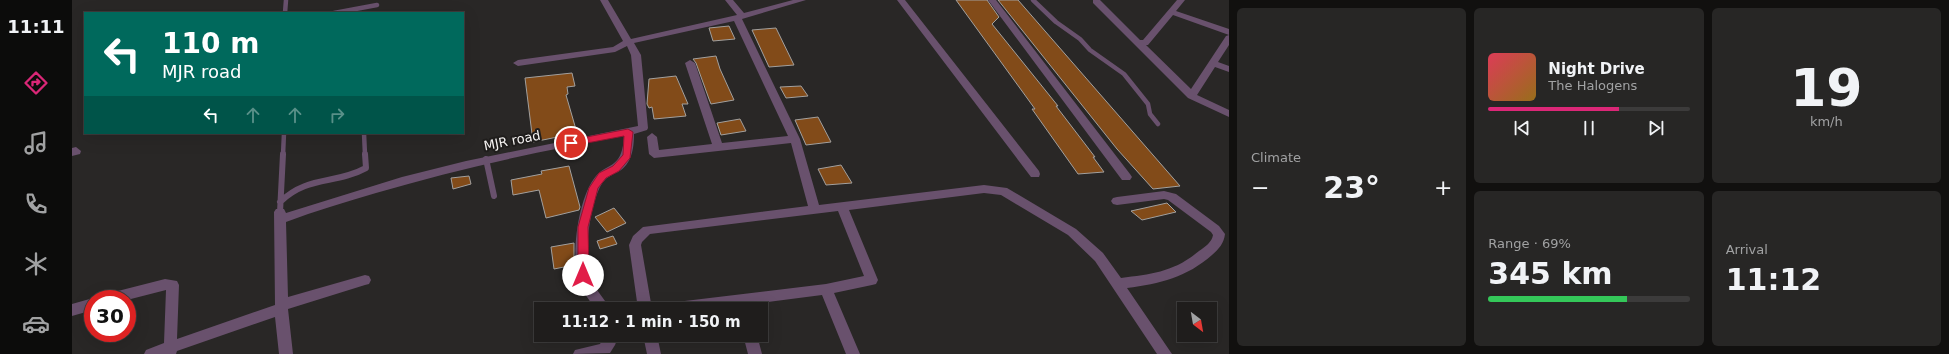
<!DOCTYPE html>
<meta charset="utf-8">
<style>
body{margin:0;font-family:"DejaVu Sans",sans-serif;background:#272625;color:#f1f3f6;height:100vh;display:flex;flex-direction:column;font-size:15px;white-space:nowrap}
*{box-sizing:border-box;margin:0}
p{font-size:13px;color:#a1a2a3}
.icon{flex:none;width:22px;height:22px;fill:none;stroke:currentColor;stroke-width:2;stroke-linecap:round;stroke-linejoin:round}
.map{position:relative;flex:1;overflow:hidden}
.details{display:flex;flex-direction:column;gap:8px;padding:8px;background:#11100f;width:720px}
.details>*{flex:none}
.top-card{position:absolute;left:12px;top:12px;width:380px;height:122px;border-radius:0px;box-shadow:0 4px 16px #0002,0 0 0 1px #3c3b3b;background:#00695c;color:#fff;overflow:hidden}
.needle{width:26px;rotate:149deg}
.fabs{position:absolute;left:1105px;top:302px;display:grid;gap:8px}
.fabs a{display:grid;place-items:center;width:40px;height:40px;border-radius:0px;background:#1f1d1c;box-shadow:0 4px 16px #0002,0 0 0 1px #3c3b3b;font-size:20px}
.speed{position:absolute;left:12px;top:290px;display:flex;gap:8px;font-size:20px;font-weight:700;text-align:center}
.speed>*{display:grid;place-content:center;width:52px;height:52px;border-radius:50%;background:#1f1d1c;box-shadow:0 4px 16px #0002,0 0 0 1px #3c3b3b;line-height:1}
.speed .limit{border:6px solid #d22;background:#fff;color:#111}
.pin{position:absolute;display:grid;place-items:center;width:34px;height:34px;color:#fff;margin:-17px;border:2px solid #fff;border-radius:50%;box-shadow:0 1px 4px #0007}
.me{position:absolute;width:44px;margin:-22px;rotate:0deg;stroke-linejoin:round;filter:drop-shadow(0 0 3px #0008)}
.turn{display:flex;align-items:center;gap:14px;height:84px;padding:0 12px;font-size:18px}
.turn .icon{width:52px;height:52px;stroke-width:2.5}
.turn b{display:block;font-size:28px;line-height:34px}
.lanes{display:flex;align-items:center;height:38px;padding:0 12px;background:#0003;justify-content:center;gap:20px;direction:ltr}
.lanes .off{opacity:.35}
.big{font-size:30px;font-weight:700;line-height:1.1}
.details .card{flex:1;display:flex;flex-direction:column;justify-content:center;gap:6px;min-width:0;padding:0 14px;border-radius:6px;background:#272625}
.details .dial{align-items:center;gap:0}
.dial b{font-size:52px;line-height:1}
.song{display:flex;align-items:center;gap:12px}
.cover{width:48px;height:48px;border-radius:6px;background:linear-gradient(135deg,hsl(350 70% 55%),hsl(40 70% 35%))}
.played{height:4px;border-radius:2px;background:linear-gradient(90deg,#db2777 65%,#3c3b3b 65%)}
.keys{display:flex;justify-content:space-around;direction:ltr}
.heat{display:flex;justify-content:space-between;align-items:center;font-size:22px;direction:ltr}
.charge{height:6px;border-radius:3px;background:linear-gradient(90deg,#34c759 69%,#3c3b3b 0)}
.details .tiles{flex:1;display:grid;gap:8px;grid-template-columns:repeat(3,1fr)}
.card:first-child{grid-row:span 2}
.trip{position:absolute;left:462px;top:302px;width:234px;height:40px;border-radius:0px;background:#1f1d1c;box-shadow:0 4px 16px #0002,0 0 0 1px #3c3b3b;font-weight:700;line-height:40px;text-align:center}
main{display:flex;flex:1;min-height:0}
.dock{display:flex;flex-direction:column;width:72px;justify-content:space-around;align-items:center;background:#0c0c0b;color:#a1a2a3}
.dock .icon{width:28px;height:28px}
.dock .active{color:#db2777}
.dock b{font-size:18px;color:#f1f3f6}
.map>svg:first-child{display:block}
</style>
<main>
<nav class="dock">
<b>11:11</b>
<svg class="icon active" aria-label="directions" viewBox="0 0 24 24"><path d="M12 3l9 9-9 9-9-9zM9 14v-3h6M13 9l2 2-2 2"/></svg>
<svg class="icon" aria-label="music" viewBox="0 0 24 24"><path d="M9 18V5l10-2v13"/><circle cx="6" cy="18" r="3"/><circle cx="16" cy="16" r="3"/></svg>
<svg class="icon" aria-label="phone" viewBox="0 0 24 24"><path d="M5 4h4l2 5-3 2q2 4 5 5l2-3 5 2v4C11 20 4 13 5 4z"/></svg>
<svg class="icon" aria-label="climate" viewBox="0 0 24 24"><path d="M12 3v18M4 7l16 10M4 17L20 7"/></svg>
<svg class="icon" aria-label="car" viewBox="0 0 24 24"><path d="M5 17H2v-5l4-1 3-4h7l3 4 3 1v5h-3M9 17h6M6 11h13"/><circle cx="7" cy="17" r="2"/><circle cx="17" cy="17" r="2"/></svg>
</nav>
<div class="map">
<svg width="1157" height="354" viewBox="0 0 1157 354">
<rect width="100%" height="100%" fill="#292726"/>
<path fill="#824b19" stroke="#a2a09e" d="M884 0H915L927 17 920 24 986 106H984L1023 157H1021L1032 172 1006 174 960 109H963Z
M926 0H946L1108 186 1081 189 1045 149Z
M657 26 663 39 641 41 637 28Z
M704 28 722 65 697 67 680 30Z
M644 56 648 69 662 100 639 104 637 99 624 63 621 59Z
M500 73 503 86 495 87 496 94 494 95 505 133 461 142 453 78Z
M604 76 616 104H610L614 116 582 119 580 107 577 108 575 104 577 79Z
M729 86 736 96 714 98 708 87Z
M746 117 759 142 734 145 723 120Z
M668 119 674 131 649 135 645 123Z
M769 165 780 183 754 185 746 169Z
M497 166 508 207 507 210 474 218 467 190 441 195 439 180 470 174 469 171Z
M397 176 399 184 381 189 379 178Z
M1095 203 1104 212 1070 220 1059 211Z
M542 208 554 223 535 232 523 217Z
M541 236 545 244 528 249 525 241Z
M502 243V265L482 269 479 247Z"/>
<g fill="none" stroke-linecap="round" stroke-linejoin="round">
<path stroke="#69516d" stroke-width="4.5" d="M961 0 984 22 1008 39 1018 50 1052 74 1076 104 1078 114 1086 124
M213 13 214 0
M262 13 305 5
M292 133 293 155
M211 155 212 133"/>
<path stroke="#69516d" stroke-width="6" d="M414 159 422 196
M208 202C236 175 263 185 294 168L293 154
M208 212 211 154"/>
<path fill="#69516d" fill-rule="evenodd" d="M528 0H536L559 39 665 15 653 0H661L672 13 721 0H734L670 19 728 139 747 205 912 185 935 188 1004 229 1031 253 1049 278C1080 274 1102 272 1127 251 1133 247 1140 242 1141 235L1139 232 1096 200 1092 199 1045 205 1041 204 1039 201 1041 198 1045 197 1092 191 1104 194 1147 226 1153 234C1152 243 1147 249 1140 255 1115 277 1088 284 1055 288L1100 354H1085L1023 261 996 235 929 195 912 193 777 210 806 280 804 284 800 285 762 293 788 354H774L750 295 640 309H589L591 305 596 303 754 284 792 276 766 211 578 234 570 242 569 245 580 309H566L557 245 561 236 571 227 736 206 719 143 582 158 577 154 575 137 580 133 585 137 587 150 640 144 613 63 618 60 623 63 650 143 716 136 662 21 562 43 569 55 576 128 575 130 562 134C562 148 560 164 546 172 541 174 535 177 531 182 518 200 511 257 518 278 523 289 532 298 538 309H524C516 299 507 287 505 274 500 248 507 196 524 176 527 172 532 169 536 167 549 161 551 150 552 136 468 151 385 169 304 193 274 202 243 211 214 222L216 297 293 275 297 276 299 280 297 284 293 285 216 309 221 354H207L203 317 105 351 104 354H72L74 350 92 343 94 290 55 300 32 299 33 295 38 293 93 279 105 281 107 285 105 339 203 305 202 212 204 209H212L214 213 330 177 394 161 566 126 559 55 555 46 543 52 446 66 441 63 446 60 541 47 551 41Z
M825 0H833L967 171 968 174 967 177H959Z
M916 0H924L1058 174 1060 177 1058 180H1050Z
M1021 0H1028L1068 40H1071L1105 0H1113L1104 11 1157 29V35L1101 15 1076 45H1074L1119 89 1154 36 1157 35V45L1146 62 1157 66V72L1143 67 1125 95 1157 110V117L1116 98 1021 3Z
M4 147 9 151 8 154 0 156V148Z
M21 298 23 299H21V310L0 316V304Z
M533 335H547L543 345 538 353 501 354 503 350 528 344Z
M571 335H585L589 354H575Z
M671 335H685L690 354H676Z"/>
</g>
<path fill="#e11d48" stroke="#92132f" d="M556 129 561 132 558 158 547 171 534 178 526 188 516 227 517 275 511 279 506 275V227L517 188 527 173 541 166 551 155 552 136 499 146 494 143 499 140Z"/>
<g text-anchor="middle" stroke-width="4" stroke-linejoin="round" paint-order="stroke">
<g font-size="13" fill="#f5f3f2" stroke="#1f1d1c">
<text transform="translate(440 140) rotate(-11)" y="5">MJR road</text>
</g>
</g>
</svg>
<div class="fabs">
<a><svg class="needle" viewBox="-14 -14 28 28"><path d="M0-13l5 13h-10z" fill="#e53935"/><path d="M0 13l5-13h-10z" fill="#a1a2a3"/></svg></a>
</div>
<div class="speed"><div class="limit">30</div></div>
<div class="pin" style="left:499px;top:143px;background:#d93025"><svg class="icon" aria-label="arrive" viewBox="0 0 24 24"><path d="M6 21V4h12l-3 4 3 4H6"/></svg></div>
<svg class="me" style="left:511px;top:275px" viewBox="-20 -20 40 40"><circle r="19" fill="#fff"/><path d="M0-13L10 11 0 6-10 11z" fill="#e11d48"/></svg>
<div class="trip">11:12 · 1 min · 150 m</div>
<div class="top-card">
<div class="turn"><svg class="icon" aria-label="left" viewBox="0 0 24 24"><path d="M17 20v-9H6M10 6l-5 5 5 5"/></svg><div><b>110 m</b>MJR road</div></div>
<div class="lanes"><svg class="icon" aria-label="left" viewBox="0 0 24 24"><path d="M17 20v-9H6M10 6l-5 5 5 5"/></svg><svg class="icon off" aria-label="ahead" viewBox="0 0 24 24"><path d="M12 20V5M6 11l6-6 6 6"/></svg><svg class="icon off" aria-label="ahead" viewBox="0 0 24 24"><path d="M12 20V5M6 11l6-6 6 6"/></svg><svg class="icon off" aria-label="right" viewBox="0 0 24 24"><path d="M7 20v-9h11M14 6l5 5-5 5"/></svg></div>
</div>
</div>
<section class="details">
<div class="tiles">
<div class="card"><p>Climate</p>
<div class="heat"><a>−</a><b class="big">23°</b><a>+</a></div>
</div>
<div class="card">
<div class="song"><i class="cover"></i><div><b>Night Drive</b><p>The Halogens</p></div></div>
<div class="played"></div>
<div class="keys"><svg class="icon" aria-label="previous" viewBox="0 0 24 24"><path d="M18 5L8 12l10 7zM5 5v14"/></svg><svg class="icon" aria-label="pause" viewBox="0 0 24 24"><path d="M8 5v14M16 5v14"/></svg><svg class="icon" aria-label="next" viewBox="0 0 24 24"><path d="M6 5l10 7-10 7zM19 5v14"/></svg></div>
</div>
<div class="card dial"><b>19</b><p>km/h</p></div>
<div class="card"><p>Range · 69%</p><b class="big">345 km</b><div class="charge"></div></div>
<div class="card"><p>Arrival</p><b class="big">11:12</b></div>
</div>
</section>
</main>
